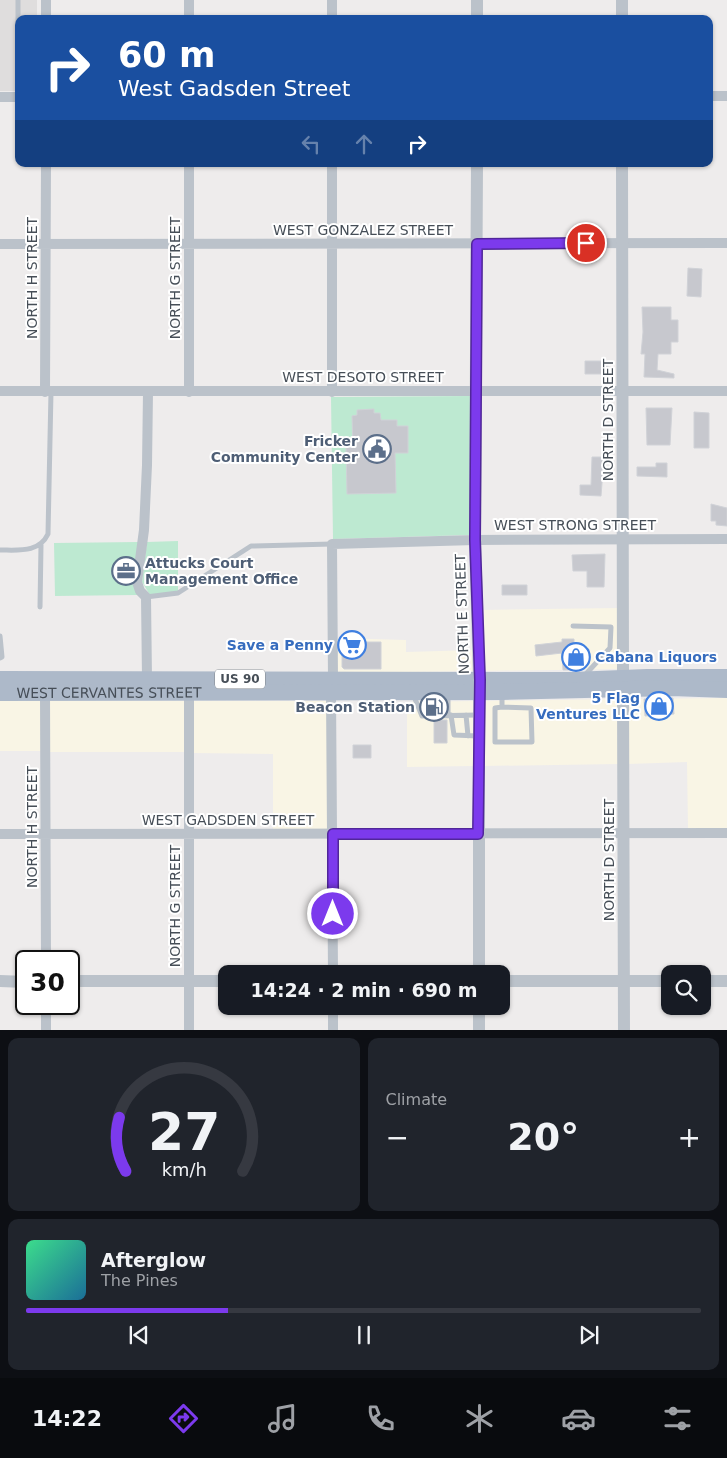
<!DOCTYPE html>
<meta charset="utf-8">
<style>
body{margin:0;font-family:"DejaVu Sans",sans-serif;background:#20242c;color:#f1f3f6;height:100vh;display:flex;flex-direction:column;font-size:19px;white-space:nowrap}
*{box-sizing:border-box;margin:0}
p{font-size:16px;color:#9ea1a6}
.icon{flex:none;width:28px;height:28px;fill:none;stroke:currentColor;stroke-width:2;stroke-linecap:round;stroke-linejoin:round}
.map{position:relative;height:1030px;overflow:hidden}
.drawer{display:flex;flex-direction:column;gap:8px;padding:8px;background:#0d0f14;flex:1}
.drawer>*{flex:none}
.hud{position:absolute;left:15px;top:15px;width:698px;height:152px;border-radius:10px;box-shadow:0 1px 4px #0004;background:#1a4fa0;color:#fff;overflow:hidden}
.buttons{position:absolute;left:661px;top:965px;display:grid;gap:10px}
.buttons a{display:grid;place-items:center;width:50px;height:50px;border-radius:10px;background:#171b24;box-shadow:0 1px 4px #0004;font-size:25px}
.speed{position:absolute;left:15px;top:950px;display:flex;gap:10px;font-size:25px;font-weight:700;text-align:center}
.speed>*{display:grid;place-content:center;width:65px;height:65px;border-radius:50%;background:#171b24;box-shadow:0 1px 4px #0004;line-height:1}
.speed .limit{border:2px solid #111;border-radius:8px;background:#fff;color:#111}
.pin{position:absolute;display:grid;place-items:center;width:42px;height:42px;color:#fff;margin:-21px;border:2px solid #fff;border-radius:50%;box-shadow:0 1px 5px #0007}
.me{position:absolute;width:55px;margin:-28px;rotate:0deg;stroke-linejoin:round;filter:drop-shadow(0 0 4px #0008)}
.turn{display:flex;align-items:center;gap:18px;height:105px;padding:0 20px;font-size:22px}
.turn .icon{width:65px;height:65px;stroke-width:2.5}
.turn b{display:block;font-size:35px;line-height:42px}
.lanes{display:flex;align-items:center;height:48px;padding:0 20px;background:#0003;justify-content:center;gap:25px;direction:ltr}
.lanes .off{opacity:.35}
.big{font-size:38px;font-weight:800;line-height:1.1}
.drawer .widget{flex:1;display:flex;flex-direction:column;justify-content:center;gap:8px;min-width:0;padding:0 18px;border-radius:10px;background:#20242c}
.drawer .dial{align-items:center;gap:0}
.dial svg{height:130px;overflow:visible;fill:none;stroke:#363941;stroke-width:7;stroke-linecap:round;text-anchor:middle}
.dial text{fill:#f1f3f6;stroke:none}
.song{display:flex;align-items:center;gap:15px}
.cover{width:60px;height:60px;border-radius:8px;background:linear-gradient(135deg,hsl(150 70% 55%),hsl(200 70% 35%))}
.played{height:5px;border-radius:2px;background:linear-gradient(90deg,#7c3aed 30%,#363941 30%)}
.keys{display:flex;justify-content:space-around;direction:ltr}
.heat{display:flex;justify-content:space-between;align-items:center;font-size:28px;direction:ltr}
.drawer .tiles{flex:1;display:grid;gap:8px;grid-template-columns:1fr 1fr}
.widget:last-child{grid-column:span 2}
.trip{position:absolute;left:218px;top:965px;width:292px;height:50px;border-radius:10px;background:#171b24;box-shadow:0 1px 4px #0004;font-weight:800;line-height:50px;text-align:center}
.tab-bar{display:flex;height:80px;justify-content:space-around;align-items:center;background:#090b0e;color:#9ea1a6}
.tab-bar .icon{width:35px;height:35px}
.tab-bar .selected{color:#7c3aed}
.tab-bar b{font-size:22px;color:#f1f3f6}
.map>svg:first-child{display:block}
</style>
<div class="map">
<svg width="727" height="1031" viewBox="0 0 727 1031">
<rect width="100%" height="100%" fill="#eeecec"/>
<path fill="#f9f5e5" d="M619 608V669L484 671 481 610Z
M337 638 406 640V652L474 650 475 671 337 673Z
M727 698V828H688L687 762 628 764 627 699Z
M618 699 619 764 483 766 484 701Z
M0 701H41V751H0Z
M50 701H184V752H50Z
M193 701H327L328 829H273V754L193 753Z
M475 701 474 766 407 767V702Z"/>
<path fill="#dfdddd" d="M0 0H37V19H19V91H0Z"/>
<path fill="#bde9d1" d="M470 396V535L333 539 331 397Z
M178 541V595H150L142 582 147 542Z
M138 542 137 595 55 596 54 543Z"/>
<path fill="#c7c8ce" stroke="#d0d2d7" d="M688 268 702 269 701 297 687 296Z
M642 307H671V320H678V342H671V354H658L657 370 674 374V378L644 377 645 354H641L643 332Z
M585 361H608V374H585Z
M646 408H672L670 445H647Z
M374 409V413H380L381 420H397V426H408V453H395L396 493 347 494 346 446H353L352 416 357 415V410Z
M694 412 709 413V448H694Z
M592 457H604L601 496 580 495V485H591Z
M656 463H667V477L637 476V467H656Z
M711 504 727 508V526L716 525V521H711Z
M605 554 604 587H587V571H573L572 555Z
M502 585H527V595H502Z
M562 639H574V649H589V664L573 670H563L562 653 536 656 535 645 562 642Z
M342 642H381V669H344L342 667Z
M673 698 674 714 645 716 644 699Z
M425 702H442V711L425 712Z
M434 720H447V743H434Z
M353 745H371V758H353Z"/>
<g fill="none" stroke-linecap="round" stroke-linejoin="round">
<path stroke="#bbc2ca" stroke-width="5" d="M18 28V0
M0 550C19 550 39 553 48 534L51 392
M146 597 178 593 251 546 332 544
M40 607 41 545
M573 626 611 627 610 648 584 676
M0 636 2 657 0 658
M413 694 422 716 478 715
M502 695V707L531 708 532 742H495V708L502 707
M448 715V693
M451 715 454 735 478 736
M466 715 468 736"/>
<path stroke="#bbc2ca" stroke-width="10" d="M46 0V19
M189 0V19
M332 0V19
M709 96H727
M0 97H19
M189 164V392
M332 164V392
M0 244 727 243
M0 391H727
M45 392 46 164
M147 679 146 597 140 591 137 582 144 530 147 465 148 392
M333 680 332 544 475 540 727 539
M189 692V1031
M331 692 333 974
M45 693 46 961
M0 834 727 833
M46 1004V1031
M333 1006V1031"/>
<path stroke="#bbc2ca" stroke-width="12" d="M477 0V19
M622 0V19
M477 164 475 540 479 680V974
M622 164 623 677
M623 689 624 1031
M0 981 26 982
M69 981H226
M501 981H670
M702 981H727
M479 1031V1006"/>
<g stroke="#adb9c9" stroke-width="16">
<path d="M0 679 572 680 647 677H727"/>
<path id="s1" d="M0 693 502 692 672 688 727 690"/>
</g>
</g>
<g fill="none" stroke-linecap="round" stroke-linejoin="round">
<defs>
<path id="route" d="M333 914V834H478L480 680 475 540 477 244 586 243"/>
</defs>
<use href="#route" stroke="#51269a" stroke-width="12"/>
<use href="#route" stroke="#7c3aed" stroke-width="9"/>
</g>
<defs>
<symbol id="civic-ring" viewBox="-11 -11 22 22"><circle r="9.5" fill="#fff" stroke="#5c6f8a" stroke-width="1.5"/><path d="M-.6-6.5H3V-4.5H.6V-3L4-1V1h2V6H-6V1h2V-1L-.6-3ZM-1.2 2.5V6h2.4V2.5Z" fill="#5c6f8a"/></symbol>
<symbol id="office-ring" viewBox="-11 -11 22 22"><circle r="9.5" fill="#fff" stroke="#5c6f8a" stroke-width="1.5"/><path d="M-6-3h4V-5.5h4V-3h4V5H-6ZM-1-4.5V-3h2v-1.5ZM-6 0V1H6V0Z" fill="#5c6f8a"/></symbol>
<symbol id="supermarket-ring" viewBox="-11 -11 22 22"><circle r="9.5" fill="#fff" stroke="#3f7fe0" stroke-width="1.5"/><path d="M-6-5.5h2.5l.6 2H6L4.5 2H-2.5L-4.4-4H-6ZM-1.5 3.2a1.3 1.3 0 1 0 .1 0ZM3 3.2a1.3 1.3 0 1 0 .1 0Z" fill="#3f7fe0"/></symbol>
<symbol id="shop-ring" viewBox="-11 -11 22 22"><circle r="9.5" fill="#fff" stroke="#3f7fe0" stroke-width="1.5"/><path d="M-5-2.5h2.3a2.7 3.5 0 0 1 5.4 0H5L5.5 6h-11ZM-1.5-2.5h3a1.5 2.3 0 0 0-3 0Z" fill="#3f7fe0"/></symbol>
<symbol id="fuel-ring" viewBox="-11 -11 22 22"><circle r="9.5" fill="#fff" stroke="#5c6f8a" stroke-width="1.5"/><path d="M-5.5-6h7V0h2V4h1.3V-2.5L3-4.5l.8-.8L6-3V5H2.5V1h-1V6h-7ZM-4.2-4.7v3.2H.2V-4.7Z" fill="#5c6f8a"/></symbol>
</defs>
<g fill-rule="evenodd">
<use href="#civic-ring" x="361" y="433" width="32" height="32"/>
<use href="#office-ring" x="110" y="555" width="32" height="32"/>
<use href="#supermarket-ring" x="336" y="629" width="32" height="32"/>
<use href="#shop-ring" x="560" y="641" width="32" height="32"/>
<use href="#shop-ring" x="643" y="690" width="32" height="32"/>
<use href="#fuel-ring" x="418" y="691" width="32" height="32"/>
</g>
<g text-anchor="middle" stroke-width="4" stroke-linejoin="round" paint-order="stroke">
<rect fill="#fff" stroke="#7e8389" stroke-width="1" x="215" y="669.5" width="50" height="19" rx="4"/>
<g font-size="12" font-weight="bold" fill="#464e57">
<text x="240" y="683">US 90</text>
</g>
<g font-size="14" fill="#464e57" stroke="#fff">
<text x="363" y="235">WEST GONZALEZ STREET</text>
<text transform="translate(32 278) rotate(-90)" y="5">NORTH H STREET</text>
<text transform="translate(175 278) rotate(-90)" y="5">NORTH G STREET</text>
<text x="363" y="382">WEST DESOTO STREET</text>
<text transform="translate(608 420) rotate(-90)" y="5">NORTH D STREET</text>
<text x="575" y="530">WEST STRONG STREET</text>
<text transform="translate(462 614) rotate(-92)" y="5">NORTH E STREET</text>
<text dy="5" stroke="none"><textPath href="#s1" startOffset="109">WEST CERVANTES STREET</textPath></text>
<text x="228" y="825">WEST GADSDEN STREET</text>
<text transform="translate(32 827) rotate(-90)" y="5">NORTH H STREET</text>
<text transform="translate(609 860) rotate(-90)" y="5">NORTH D STREET</text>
<text transform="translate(175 906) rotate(-90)" y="5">NORTH G STREET</text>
</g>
<g font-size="14" font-weight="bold" fill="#4e5e75" stroke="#fff" text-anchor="end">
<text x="358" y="446">Fricker<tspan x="358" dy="16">Community Center</tspan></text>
<text x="145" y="568" text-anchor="start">Attucks Court<tspan x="145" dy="16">Management Office</tspan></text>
<text x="415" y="712">Beacon Station</text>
</g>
<g font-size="14" font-weight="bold" fill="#366cbe" stroke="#fff" text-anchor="end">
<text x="333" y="650">Save a Penny</text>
<text x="595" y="662" text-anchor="start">Cabana Liquors</text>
<text x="640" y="703">5 Flag<tspan x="640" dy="16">Ventures LLC</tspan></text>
</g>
</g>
</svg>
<div class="buttons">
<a><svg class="icon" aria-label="search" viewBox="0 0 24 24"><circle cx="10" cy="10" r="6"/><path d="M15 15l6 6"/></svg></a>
</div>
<div class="speed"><div class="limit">30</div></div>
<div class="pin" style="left:586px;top:243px;background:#d93025"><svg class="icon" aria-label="arrive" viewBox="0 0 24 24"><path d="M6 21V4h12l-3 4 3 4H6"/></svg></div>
<svg class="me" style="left:333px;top:914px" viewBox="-20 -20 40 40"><circle r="17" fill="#7c3aed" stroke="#fff" stroke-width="3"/><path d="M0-11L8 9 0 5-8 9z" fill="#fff"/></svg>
<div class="trip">14:24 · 2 min · 690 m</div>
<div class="hud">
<div class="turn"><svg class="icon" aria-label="right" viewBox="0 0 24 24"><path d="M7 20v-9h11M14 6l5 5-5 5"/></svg><div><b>60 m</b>West Gadsden Street</div></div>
<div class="lanes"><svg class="icon off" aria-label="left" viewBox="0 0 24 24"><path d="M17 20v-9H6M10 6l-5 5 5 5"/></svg><svg class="icon off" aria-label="ahead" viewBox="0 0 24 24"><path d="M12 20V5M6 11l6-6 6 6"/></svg><svg class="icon" aria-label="right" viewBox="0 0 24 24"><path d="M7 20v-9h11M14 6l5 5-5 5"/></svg></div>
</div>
</div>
<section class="drawer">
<div class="tiles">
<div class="widget dial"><svg viewBox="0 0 100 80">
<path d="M14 69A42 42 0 1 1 86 69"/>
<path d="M14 69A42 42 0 0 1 10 36" stroke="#7c3aed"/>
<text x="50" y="56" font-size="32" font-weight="700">27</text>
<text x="50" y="72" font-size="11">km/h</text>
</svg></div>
<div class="widget"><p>Climate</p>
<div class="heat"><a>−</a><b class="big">20°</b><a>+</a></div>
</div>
<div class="widget">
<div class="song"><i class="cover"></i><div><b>Afterglow</b><p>The Pines</p></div></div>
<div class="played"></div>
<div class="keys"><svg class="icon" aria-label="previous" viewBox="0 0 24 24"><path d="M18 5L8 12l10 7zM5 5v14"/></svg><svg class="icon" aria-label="pause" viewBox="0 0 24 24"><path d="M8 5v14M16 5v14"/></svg><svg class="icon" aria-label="next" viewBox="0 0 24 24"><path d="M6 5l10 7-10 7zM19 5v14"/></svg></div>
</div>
</div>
</section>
<nav class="tab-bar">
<b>14:22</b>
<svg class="icon selected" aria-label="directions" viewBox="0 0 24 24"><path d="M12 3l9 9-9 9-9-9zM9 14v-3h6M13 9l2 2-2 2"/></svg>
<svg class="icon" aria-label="music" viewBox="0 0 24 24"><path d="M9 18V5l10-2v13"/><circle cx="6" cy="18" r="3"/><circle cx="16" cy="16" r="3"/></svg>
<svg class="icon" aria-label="phone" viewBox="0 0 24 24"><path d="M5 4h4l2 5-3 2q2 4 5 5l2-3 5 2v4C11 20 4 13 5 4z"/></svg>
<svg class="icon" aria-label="climate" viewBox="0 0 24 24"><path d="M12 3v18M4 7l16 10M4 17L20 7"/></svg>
<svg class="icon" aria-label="car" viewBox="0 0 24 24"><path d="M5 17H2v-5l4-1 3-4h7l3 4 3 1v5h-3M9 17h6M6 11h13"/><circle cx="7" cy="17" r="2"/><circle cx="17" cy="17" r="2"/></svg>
<svg class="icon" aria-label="filters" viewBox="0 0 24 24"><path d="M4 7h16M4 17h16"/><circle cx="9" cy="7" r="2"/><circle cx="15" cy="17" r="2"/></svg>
</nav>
